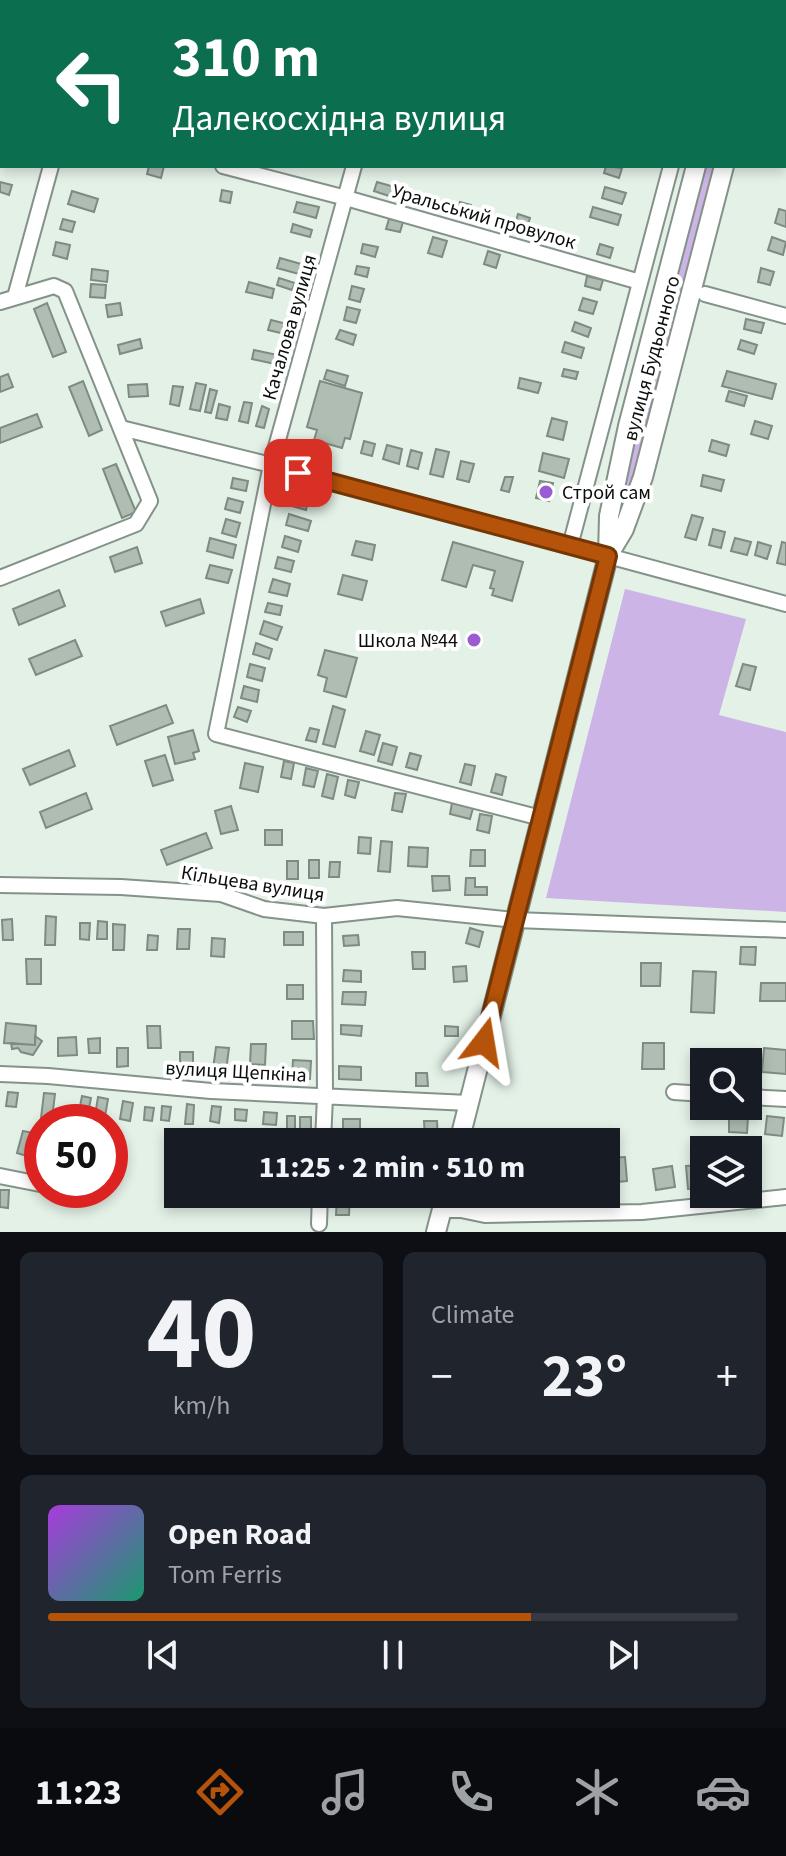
<!DOCTYPE html>
<meta charset="utf-8">
<style>
body{margin:0;font-family:"Source Sans 3",sans-serif;background:#20242c;color:#f1f3f6;height:100vh;display:flex;flex-direction:column;font-size:30px;white-space:nowrap}
*{box-sizing:border-box;margin:0}
p{font-size:26px;color:#9ea1a6}
.icon{flex:none;width:44px;height:44px;fill:none;stroke:currentColor;stroke-width:2;stroke-linecap:round;stroke-linejoin:round}
.map{position:relative;height:1232px;overflow:hidden}
.side{display:flex;flex-direction:column;gap:20px;padding:20px;background:#0d0f14;flex:1}
.side>*{flex:none}
.banner{position:absolute;left:0px;top:0px;width:786px;height:168px;box-shadow:0 4px 12px #0003;background:#0b6e4f;color:#fff;overflow:hidden}
.fabs{position:absolute;left:690px;top:1048px;display:grid;gap:16px}
.fabs a{display:grid;place-items:center;width:72px;height:72px;border-radius:0px;background:#171b24;box-shadow:0 4px 12px #0003;font-size:40px}
.speed{position:absolute;left:24px;top:1104px;display:flex;gap:16px;font-size:40px;font-weight:700;text-align:center}
.speed>*{display:grid;place-content:center;width:104px;height:104px;border-radius:50%;background:#171b24;box-shadow:0 4px 12px #0003;line-height:1}
.speed .limit{border:12px solid #d22;background:#fff;color:#111}
.pin{position:absolute;display:grid;place-items:center;width:68px;height:68px;color:#fff;margin:-34px;border-radius:16px;box-shadow:0 4px 12px #0006}
.me{position:absolute;width:88px;margin:-44px;rotate:14deg;stroke-linejoin:round;filter:drop-shadow(0 0 6px #0008)}
.turn{display:flex;align-items:center;gap:28px;height:168px;padding:0 40px;font-size:36px}
.turn .icon{width:104px;height:104px;stroke-width:2.5}
.turn b{display:block;font-size:56px;line-height:68px}
.big{font-size:60px;font-weight:700;line-height:1.1}
.side .tile{flex:1;display:flex;flex-direction:column;justify-content:center;gap:12px;min-width:0;padding:0 28px;border-radius:12px;background:#20242c}
.side .dial{align-items:center;gap:0}
.dial b{font-size:104px;line-height:1}
.song{display:flex;align-items:center;gap:24px}
.cover{width:96px;height:96px;border-radius:12px;background:linear-gradient(135deg,hsl(280 70% 55%),hsl(160 70% 35%))}
.played{height:8px;border-radius:4px;background:linear-gradient(90deg,#b45309 70%,#363941 70%)}
.keys{display:flex;justify-content:space-around;direction:ltr}
.heat{display:flex;justify-content:space-between;align-items:center;font-size:44px;direction:ltr}
.side .tiles{flex:1;display:grid;gap:20px;grid-template-columns:1fr 1fr}
.tile:last-child{grid-column:span 2}
.trip{position:absolute;left:164px;top:1128px;width:456px;height:80px;border-radius:0px;background:#171b24;box-shadow:0 4px 12px #0003;font-weight:700;line-height:80px;text-align:center}
.dock{display:flex;height:128px;justify-content:space-around;align-items:center;background:#090b0e;color:#9ea1a6}
.dock .icon{width:56px;height:56px}
.dock .active{color:#b45309}
.dock b{font-size:36px;color:#f1f3f6}
.map>svg:first-child{display:block}
</style>
<div class="map">
<svg width="786" height="1232" viewBox="0 0 786 1232">
<rect width="100%" height="100%" fill="#e3f1e7"/>
<path fill="#ccb4e7" d="M706 166H717L643 447 619 529 615 527 633 445Z
M625 589 746 619 719 715 786 732V912L546 898Z"/>
<path fill="#afbdb3" stroke="#7e8b82" stroke-width="2" d="M149 166H164L161 178 147 174Z
M606 166 622 168 619 178 604 173Z
M0 182 12 185 9 195 0 192Z
M377 182 398 188 395 198 374 191Z
M605 187 626 193 622 204 602 198Z
M222 190 232 192 230 203 220 201Z
M72 191 98 199 94 212 68 204Z
M297 202 319 207 316 218 294 212Z
M460 202 471 205 469 218 457 215Z
M593 207 621 215 618 225 590 217Z
M779 209 786 211V227L775 223Z
M518 214 530 218 525 235 513 231Z
M63 219 75 222 72 232 60 229Z
M389 219 403 222 400 232 386 229Z
M293 224 312 230 310 237 291 232Z
M433 237 447 241 442 257 428 253Z
M772 237 786 242 783 255 768 250Z
M56 242 70 245 67 259 53 255Z
M363 244 378 247 375 257 361 253Z
M600 244 613 248 610 258 597 254Z
M488 251 500 255 496 268 484 264Z
M280 258 301 264 299 274 277 268Z
M357 266 369 268 367 277 355 274Z
M761 268 774 272 770 285 758 282Z
M92 269 108 271 107 282 91 280Z
M587 276 603 280 600 290 585 286Z
M279 278 295 283 292 290 277 285Z
M249 282 274 289 272 298 246 292Z
M91 284 106 285 105 298 90 297Z
M352 286 364 289 360 302 349 299Z
M583 298 597 302 593 314 579 310Z
M47 303 66 352 53 357 34 309Z
M120 303 122 315 108 317 106 305Z
M347 307 360 310 356 323 344 320Z
M746 319 764 323 761 333 744 329Z
M271 320 287 324 285 334 268 330Z
M575 322 591 328 588 337 572 331Z
M340 330 356 335 353 345 336 339Z
M140 339 142 348 120 354 118 345Z
M741 340 757 345 754 354 738 349Z
M565 342 584 348 581 358 562 352Z
M254 350 282 356 280 365 252 359Z
M564 369 578 372 576 379 562 376Z
M327 370 348 376 345 386 324 379Z
M727 371 776 384 772 399 722 386Z
M8 374 13 387 0 392V377Z
M520 378 541 383 538 393 518 388Z
M83 381 102 430 89 436 69 387Z
M320 381 362 393 350 439 345 438 342 448 314 440 317 430 307 427Z
M196 383 206 385 200 411 190 409Z
M147 384 148 396 129 397 128 385Z
M173 386 183 387 179 406 170 404Z
M210 389 217 391 211 413 205 412Z
M729 391 747 396 744 406 726 401Z
M244 402 252 403 248 423 239 421Z
M219 404 230 407 227 420 216 418Z
M262 406 269 409 264 428 256 426Z
M37 414 42 427 0 443V428Z
M552 418 567 422 563 440 547 436Z
M755 421 772 426 768 439 751 434Z
M712 440 729 445 726 456 709 451Z
M364 441 375 444 372 456 361 453Z
M387 445 402 449 399 464 383 459Z
M436 449 449 452 443 477 430 474Z
M411 450 422 453 418 469 407 466Z
M543 453 569 459 564 478 539 471Z
M461 461 474 464 469 482 457 479Z
M116 464 136 512 122 518 103 469Z
M703 475 724 480 721 491 701 486Z
M505 477H513L509 492 501 490Z
M233 478 248 481 246 491 231 488Z
M540 481 553 483 549 501 536 498Z
M295 497 308 501 306 510 292 506Z
M228 498 243 502 240 513 225 509Z
M289 514 311 521 308 531 286 525Z
M692 515 703 518 696 540 685 537Z
M226 519 240 523 236 537 222 533Z
M713 529 725 532 721 548 709 545Z
M285 536 301 541 298 552 282 547Z
M210 538 236 545 233 558 207 551Z
M735 538 751 542 747 555 731 551Z
M356 541 375 545 372 560 352 555Z
M453 542 523 562 512 601 492 595 494 589 490 588 495 571 473 565 466 587 442 580Z
M758 542 771 546 767 559 755 555Z
M782 542 786 543V565L777 563Z
M137 547 142 563 115 572 110 557Z
M278 557 294 561 291 572 275 568Z
M210 565 232 570 228 583 206 578Z
M343 575 367 581 362 600 338 594Z
M273 579 290 584 287 596 269 592Z
M59 590 65 606 19 625 13 609Z
M200 599 204 613 166 626 161 612Z
M268 603 282 606 280 615 265 612Z
M264 621 282 627 277 640 260 634Z
M75 640 82 656 36 675 29 659Z
M256 643 272 649 269 659 253 654Z
M325 650 357 658 346 697 324 691 327 678 318 675Z
M250 664 265 668 262 681 247 677Z
M743 664 756 667 750 690 736 686Z
M244 686 259 690 257 702 241 698Z
M166 705 173 723 117 745 110 726Z
M333 706 345 710 335 747 323 744Z
M238 707 251 711 247 722 234 717Z
M310 728 319 730 316 742 306 740Z
M193 730 199 751 193 753 195 759 175 764 168 737Z
M366 731 380 735 374 755 360 751Z
M383 743 397 747 392 765 378 761Z
M69 750 75 766 30 785 23 769Z
M410 753 421 756 417 770 406 767Z
M165 755 173 780 153 786 145 761Z
M284 761 294 763 291 779 281 777Z
M245 763 263 767 258 792 240 788Z
M465 764 475 766 471 785 460 782Z
M306 768 318 771 314 787 303 785Z
M327 774 338 777 333 799 322 796Z
M496 774 506 777 502 795 491 792Z
M348 780 359 782 355 798 345 795Z
M86 793 92 809 46 828 40 812Z
M395 793 406 794 402 812 392 810Z
M452 803 473 808 470 819 450 814Z
M231 806 238 830 221 834 215 811Z
M480 814 492 816 489 833 477 830Z
M265 830H282V845H265Z
M206 833 212 848 167 865 161 850Z
M359 837 371 838 370 854 358 853Z
M381 841 392 842 390 872 378 871Z
M409 847 428 848 427 867 408 866Z
M471 850H485V866H470Z
M309 860H319V878H309Z
M287 861H298V879H287Z
M330 862H340L339 877H329Z
M432 876H449L450 890 433 891Z
M466 878H475V887H487V895H465Z
M46 916 56 917 55 945H45Z
M12 919 13 940H3L2 920Z
M98 921 107 922V939H97Z
M80 923H90L89 940 80 939Z
M113 924 125 925 124 950H113Z
M470 928 483 932 479 947 466 943Z
M178 929H190L189 949H177Z
M284 932H303V945H284Z
M148 935 158 936 157 950H147Z
M358 935 359 945 344 946 343 936Z
M212 938 225 939 224 957 211 956Z
M741 947H756L755 965 740 964Z
M412 952H425V969H413Z
M26 959H41V984H27Z
M641 963H661L660 986H641Z
M466 966 467 981 454 982 453 967Z
M344 970 361 971V982L343 981Z
M693 971 716 972 714 1013 691 1012Z
M761 983H786V1001H760Z
M287 985H303V999H287Z
M343 992H366L365 1005 342 1004Z
M292 1021H313L314 1039H292Z
M6 1023 36 1026 35 1045 4 1043Z
M341 1025 362 1026 361 1036 341 1034Z
M147 1026H160L161 1048H148Z
M445 1026 458 1027V1036H445Z
M35 1036 42 1041 33 1055 21 1052 18 1048 12 1049 11 1043 35 1045Z
M76 1037 77 1055 58 1056V1038Z
M100 1038V1053H89L88 1039Z
M643 1043H664V1069H642Z
M251 1044H266L265 1065 250 1064Z
M216 1047 229 1048 226 1071 213 1069Z
M117 1048H128V1066L117 1067Z
M764 1048 786 1050V1074L762 1072Z
M180 1052H193V1068H180Z
M730 1053H747V1062H730Z
M293 1060 311 1061 310 1079 292 1078Z
M339 1066 361 1067V1080L339 1079Z
M416 1073H427L428 1086H416Z
M8 1092 18 1093 16 1107 6 1106Z
M44 1093 55 1094 52 1119 41 1118Z
M82 1096 91 1098 87 1118 78 1117Z
M98 1097 108 1099 104 1122H94Z
M123 1101 133 1103 130 1121 120 1119Z
M187 1104 194 1105 193 1124H185Z
M162 1106 171 1107 169 1121 161 1120Z
M212 1106 221 1107 219 1123 210 1121Z
M145 1107 154 1108 152 1121 144 1120Z
M235 1109 247 1110 246 1121 235 1120Z
M264 1112 277 1113 276 1125 263 1124Z
M287 1116H295V1132H287Z
M729 1116 748 1117 747 1133 729 1132Z
M767 1116 784 1118 782 1136 765 1134Z
M300 1117H311V1130H300Z
M343 1119H360V1131H343Z
M424 1121H437L438 1139 425 1140Z
M23 1131 33 1133 27 1156 17 1153Z
M625 1157 627 1181 606 1183V1158Z
M704 1165V1188L688 1189 686 1166Z
M672 1166 675 1187 656 1190 653 1169Z
M0 1190H9L8 1208 0 1207Z
M337 1196H350L349 1215H336Z"/>
<g fill="none" stroke-linecap="round" stroke-linejoin="round">
<defs>
<path id="minor" d="M91 2V0
M400 2V0
M714 2 715 0
M0 107 2 108
M223 166 346 198 640 282
M354 166 271 465 216 734 541 818
M705 294 786 316
M15 297 51 166
M0 302 54 286 65 291 150 501 136 524 0 578
M121 428 271 465 786 604
M570 546 671 166
M0 885 121 887 221 894 264 909 324 916 397 908 515 920 786 930
M0 1074 48 1076 211 1091 469 1103
M674 1092 704 1094
M748 1097 786 1099
M323 1142 325 1096 324 916
M0 1176 40 1184
M442 1210H461L485 1215 642 1212 786 1197
M319 1224 320 1194"/>
<path id="major" d="M739 2V0
M767 2 768 0
M609 554 624 529 643 477 724 166
M459 1142 608 556 609 516 628 426 696 166
M436 1232 446 1194"/>
</defs>
<use href="#minor" stroke="#859289" stroke-width="18"/>
<use href="#major" stroke="#859289" stroke-width="22"/>
<use href="#minor" stroke="#fff" stroke-width="14"/>
<use href="#major" stroke="#fff" stroke-width="18"/>
</g>
<g fill="none" stroke-linecap="round" stroke-linejoin="round">
<defs>
<path id="route" d="M298 473 608 556 484 1042"/>
</defs>
<use href="#route" stroke="#753606" stroke-width="20"/>
<use href="#route" stroke="#b45309" stroke-width="14"/>
</g>
<g fill="#9b5cd3" stroke="#fff" stroke-width="3">
<circle cx="546" cy="492" r="8"/>
<circle cx="474" cy="640" r="8"/>
</g>
<g text-anchor="middle" stroke-width="8" stroke-linejoin="round" paint-order="stroke">
<g font-size="20" fill="#0b0f0c" stroke="#fff">
<text transform="translate(484 216) rotate(16)" y="7">Уральський провулок</text>
<text transform="translate(289 327) rotate(-74)" y="7">Качалова вулиця</text>
<text transform="translate(651 358) rotate(-75)" y="7">вулиця Будьонного</text>
<text transform="translate(253 883) rotate(9)" y="7">Кільцева вулиця</text>
<text transform="translate(236 1071) rotate(3)" y="7">вулиця Щепкіна</text>
</g>
<g font-size="20" fill="#0b0f0c" stroke="#fff" text-anchor="start">
<text x="562" y="499">Строй сам</text>
<text x="458" y="647" text-anchor="end">Школа №44</text>
</g>
</g>
</svg>
<div class="fabs">
<a><svg class="icon" aria-label="search" viewBox="0 0 24 24"><circle cx="10" cy="10" r="6"/><path d="M15 15l6 6"/></svg></a>
<a><svg class="icon" aria-label="layers" viewBox="0 0 24 24"><path d="M12 4l9 5-9 5-9-5zM3 14l9 5 9-5"/></svg></a>
</div>
<div class="speed"><div class="limit">50</div></div>
<div class="pin" style="left:298px;top:473px;background:#d93025"><svg class="icon" aria-label="arrive" viewBox="0 0 24 24"><path d="M6 21V4h12l-3 4 3 4H6"/></svg></div>
<svg class="me" style="left:484px;top:1042px" viewBox="-20 -20 40 40"><path d="M0-17L14 15 0 8-14 15z" fill="#b45309" stroke="#fff" stroke-width="4"/></svg>
<div class="trip">11:25 · 2 min · 510 m</div>
<div class="banner">
<div class="turn"><svg class="icon" aria-label="left" viewBox="0 0 24 24"><path d="M17 20v-9H6M10 6l-5 5 5 5"/></svg><div><b>310 m</b>Далекосхідна вулиця</div></div>
</div>
</div>
<section class="side">
<div class="tiles">
<div class="tile dial"><b>40</b><p>km/h</p></div>
<div class="tile"><p>Climate</p>
<div class="heat"><a>−</a><b class="big">23°</b><a>+</a></div>
</div>
<div class="tile">
<div class="song"><i class="cover"></i><div><b>Open Road</b><p>Tom Ferris</p></div></div>
<div class="played"></div>
<div class="keys"><svg class="icon" aria-label="previous" viewBox="0 0 24 24"><path d="M18 5L8 12l10 7zM5 5v14"/></svg><svg class="icon" aria-label="pause" viewBox="0 0 24 24"><path d="M8 5v14M16 5v14"/></svg><svg class="icon" aria-label="next" viewBox="0 0 24 24"><path d="M6 5l10 7-10 7zM19 5v14"/></svg></div>
</div>
</div>
</section>
<nav class="dock">
<b>11:23</b>
<svg class="icon active" aria-label="directions" viewBox="0 0 24 24"><path d="M12 3l9 9-9 9-9-9zM9 14v-3h6M13 9l2 2-2 2"/></svg>
<svg class="icon" aria-label="music" viewBox="0 0 24 24"><path d="M9 18V5l10-2v13"/><circle cx="6" cy="18" r="3"/><circle cx="16" cy="16" r="3"/></svg>
<svg class="icon" aria-label="phone" viewBox="0 0 24 24"><path d="M5 4h4l2 5-3 2q2 4 5 5l2-3 5 2v4C11 20 4 13 5 4z"/></svg>
<svg class="icon" aria-label="climate" viewBox="0 0 24 24"><path d="M12 3v18M4 7l16 10M4 17L20 7"/></svg>
<svg class="icon" aria-label="car" viewBox="0 0 24 24"><path d="M5 17H2v-5l4-1 3-4h7l3 4 3 1v5h-3M9 17h6M6 11h13"/><circle cx="7" cy="17" r="2"/><circle cx="17" cy="17" r="2"/></svg>
</nav>
